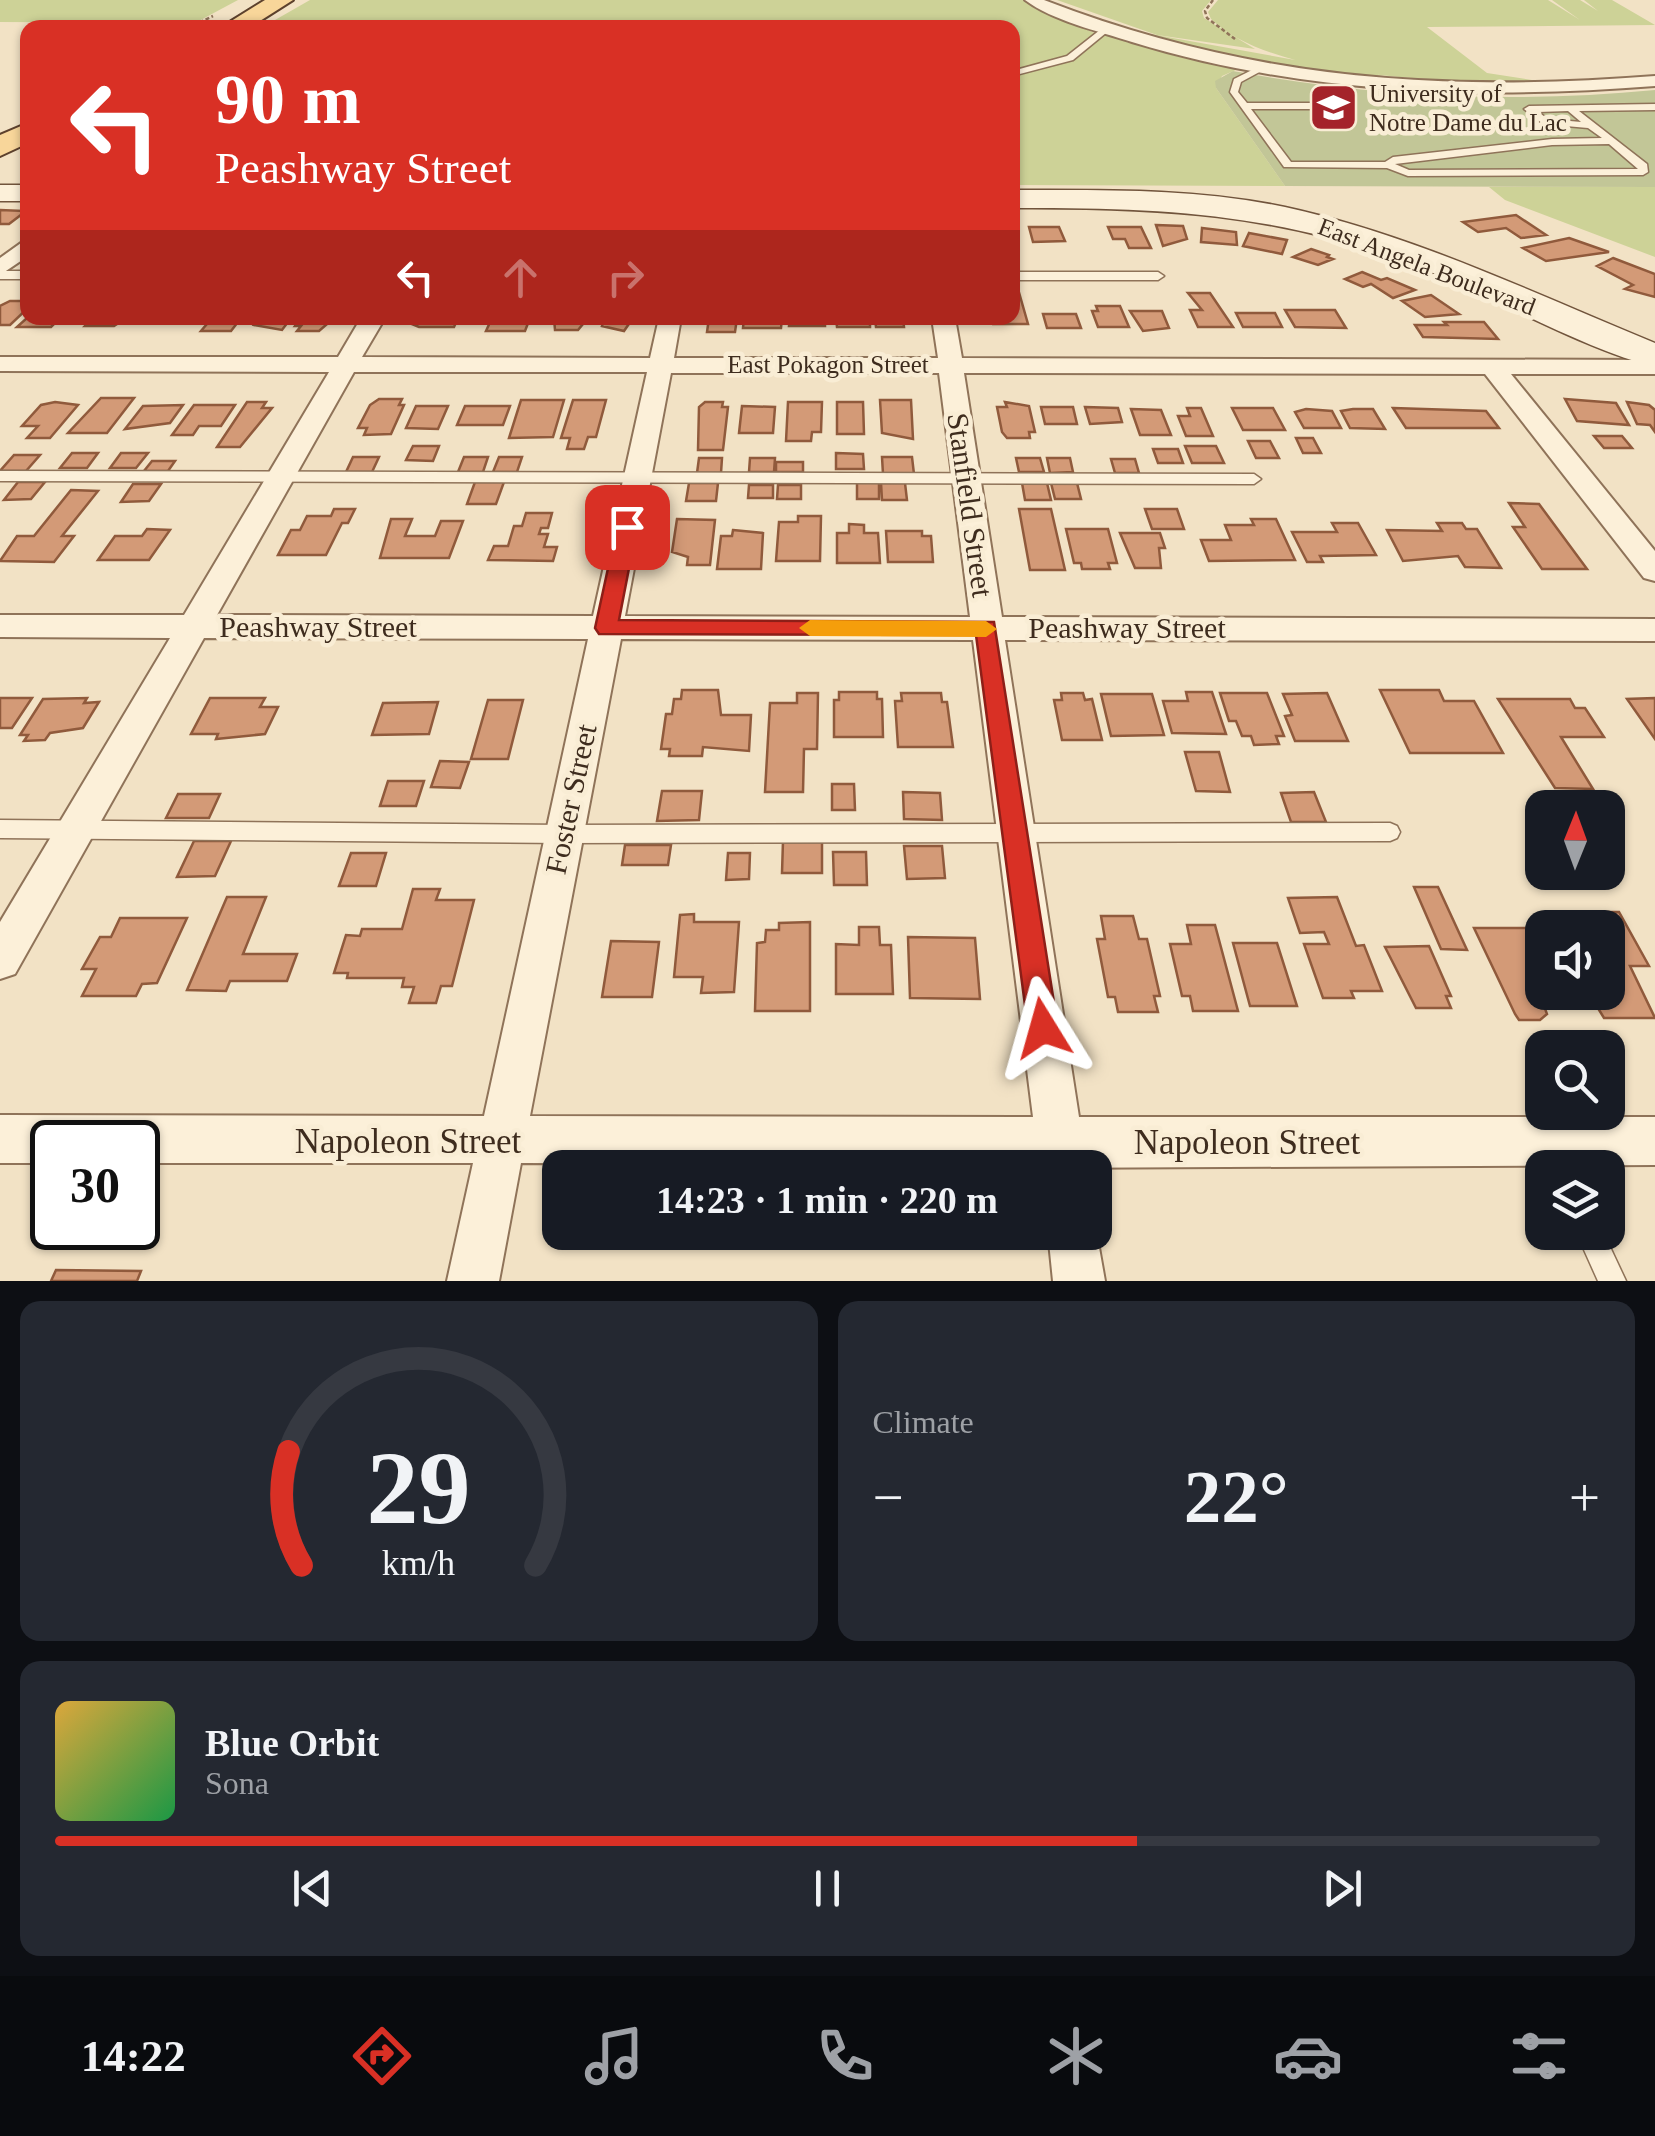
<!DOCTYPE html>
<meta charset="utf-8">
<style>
body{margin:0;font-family:Georgia,serif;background:#242831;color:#f1f3f6;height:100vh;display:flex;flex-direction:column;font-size:38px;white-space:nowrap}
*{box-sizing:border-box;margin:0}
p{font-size:32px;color:#9ea1a6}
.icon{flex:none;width:55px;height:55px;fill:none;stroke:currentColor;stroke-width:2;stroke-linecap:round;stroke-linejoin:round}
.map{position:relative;height:1281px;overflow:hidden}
.drawer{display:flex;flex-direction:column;gap:20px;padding:20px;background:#0d0f14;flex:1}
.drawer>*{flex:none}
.guide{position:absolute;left:20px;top:20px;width:1000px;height:305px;border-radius:20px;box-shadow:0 2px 8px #0004;background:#d93025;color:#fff;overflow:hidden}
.needle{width:65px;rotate:1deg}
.tools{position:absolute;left:1525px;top:790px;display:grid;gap:20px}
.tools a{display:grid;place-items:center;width:100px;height:100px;border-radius:20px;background:#171b24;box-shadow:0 2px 8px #0004;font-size:50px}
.speed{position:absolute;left:30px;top:1120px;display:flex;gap:20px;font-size:50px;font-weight:700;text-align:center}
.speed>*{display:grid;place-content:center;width:130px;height:130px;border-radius:50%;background:#171b24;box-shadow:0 2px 8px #0004;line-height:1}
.speed .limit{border:5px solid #111;border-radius:15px;background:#fff;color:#111}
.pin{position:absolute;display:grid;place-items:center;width:85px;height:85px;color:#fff;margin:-42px;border-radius:20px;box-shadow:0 5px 15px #0006}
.me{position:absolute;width:110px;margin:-55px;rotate:352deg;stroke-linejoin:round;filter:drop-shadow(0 0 8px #0008)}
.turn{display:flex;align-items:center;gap:35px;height:210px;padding:0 30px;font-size:45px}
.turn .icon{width:130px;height:130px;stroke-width:2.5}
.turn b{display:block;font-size:70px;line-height:85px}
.lanes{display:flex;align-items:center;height:95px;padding:0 30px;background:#0003;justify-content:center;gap:50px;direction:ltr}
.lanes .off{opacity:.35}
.big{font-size:75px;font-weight:600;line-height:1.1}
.drawer .card{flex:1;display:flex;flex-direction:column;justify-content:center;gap:15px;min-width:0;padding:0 35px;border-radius:20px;background:#242831}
.drawer .dial{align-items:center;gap:0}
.dial svg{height:260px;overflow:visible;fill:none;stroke:#363941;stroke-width:7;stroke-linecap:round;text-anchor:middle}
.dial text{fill:#f1f3f6;stroke:none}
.song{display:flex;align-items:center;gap:30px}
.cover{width:120px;height:120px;border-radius:15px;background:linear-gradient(135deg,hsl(40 70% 55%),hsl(140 70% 35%))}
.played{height:10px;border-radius:5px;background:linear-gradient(90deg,#d93025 70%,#363941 70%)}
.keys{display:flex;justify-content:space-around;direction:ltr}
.heat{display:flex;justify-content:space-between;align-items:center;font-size:55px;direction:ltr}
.drawer .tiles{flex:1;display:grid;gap:20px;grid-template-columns:1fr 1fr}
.card:last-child{grid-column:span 2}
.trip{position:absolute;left:542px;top:1150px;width:570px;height:100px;border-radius:20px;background:#171b24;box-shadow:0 2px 8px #0004;font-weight:600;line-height:100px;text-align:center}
.tabs{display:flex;height:160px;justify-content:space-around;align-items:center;background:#090b0e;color:#9ea1a6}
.tabs .icon{width:70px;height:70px}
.tabs .on{color:#d93025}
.tabs b{font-size:45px;color:#f1f3f6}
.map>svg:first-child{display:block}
</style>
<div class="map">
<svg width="1655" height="1281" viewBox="0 0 1655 1281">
<rect width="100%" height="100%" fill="#f2e2c5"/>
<path fill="#cdd297" d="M0 0H238L195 23 0 22Z
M310 0H1024L1092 32 1238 69 1222 76 1216 88 1285 186 1013 185 1012 28H261Z
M1057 0H1211L1202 11 1204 18 1255 49 1157 35Z
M1218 0H1548L1580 20 1552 0H1580L1598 11 1584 0H1612L1655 25 1427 27 1487 73 1538 81C1454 83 1274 80 1211 19L1208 12Z
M1117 28 1401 79 1504 85 1655 77C1455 98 1310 86 1117 28Z
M1489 187H1655V257L1505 200Z"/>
<path fill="#c2c697" d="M1233 71C1374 97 1512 104 1655 90V187L1285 186 1216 88 1215 81Z"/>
<path fill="#d39a77" stroke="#905a3c" stroke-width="2.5" d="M0 210 26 211 9 224H0Z
M1516 215 1546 235 1521 238 1506 228 1478 232 1463 222Z
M1156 225 1183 226 1187 239 1163 246Z
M1029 227H1059L1065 241 1033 242Z
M1108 227H1141L1151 248H1129L1125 239H1113Z
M1202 228 1236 232 1237 245 1201 242Z
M1249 233 1287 240 1282 254 1243 246Z
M1569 238 1609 252 1546 261 1523 248Z
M1311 249 1329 255 1327 257 1333 259 1318 265 1293 257Z
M1613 258 1655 274V297L1625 289 1633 285 1597 266Z
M1362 272 1381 280 1387 278 1415 290 1393 298 1371 284 1363 287 1345 279Z
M1012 289H1018L1028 324H993L991 318H1012Z
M1188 293H1210L1233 327H1198L1190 310H1202Z
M1431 295 1459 314 1425 317 1402 301Z
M10 301H28V308L10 325H0V306Z
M1096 306H1120L1129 327H1098L1092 311H1098Z
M1285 310H1335L1346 328 1295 327Z
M1130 311H1162L1169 328 1143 331Z
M1236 313H1275L1282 327H1243Z
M1043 314H1076L1081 328H1047Z
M28 317V318H60L51 327H17Z
M93 318H126L114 326H85Z
M212 318H241L231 331H201Z
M260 318H291L282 330 254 325Z
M301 318H334L319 331H297L301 326H295Z
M415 318H458L454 327H419L412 324Z
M492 318H530L525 331H486Z
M554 318H588L578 330H555Z
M605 318H633L624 331 602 326Z
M709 318H737L735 332H707Z
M744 318H782L781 328H743Z
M790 318H825V326H789Z
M836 318H870V327H837Z
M875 318H903L904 327H876Z
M1444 322H1484L1498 339 1423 337 1415 325H1447Z
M101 398H134L107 433H68Z
M379 399H402L399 405H404L391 434 364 435 367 428H358L370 405Z
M1565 399 1616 403 1629 425 1577 421Z
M521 400H564L553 437 509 438Z
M573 400H606L596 437H588L584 449H567L570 438H561Z
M880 400H911L913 439 882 433Z
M55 402 78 405 50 438H27L38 426H22L41 405Z
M247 402H266L262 408H272L240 447H217Z
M705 402H723L722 407H728L723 450H698L699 407Z
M788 402H822L821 432H812L811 441H786Z
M837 402H863L864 434H837Z
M1005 402 1029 406 1035 432H1029L1030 438H1007L1002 432 997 407H1007Z
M1627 402 1649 405 1655 410V432L1650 425 1637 424Z
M183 405 170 423 125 429 143 406Z
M194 405H235L221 426H199L193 435H172Z
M416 406H448L438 429 406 428Z
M465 406H510L503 425H457Z
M742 406 775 407 773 433H739Z
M1041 407H1073L1077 424H1045Z
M1085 407 1118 408 1122 422 1090 424Z
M1187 408H1201L1213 436H1186L1178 416H1190Z
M1232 408H1273L1285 430H1243Z
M1393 408 1486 411 1499 428H1406Z
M1131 409 1161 410 1171 435H1140Z
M1306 409 1332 411 1341 428H1304L1295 412Z
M1353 409H1373L1385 429 1350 428 1341 411Z
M1594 436H1622L1632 448H1604Z
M1296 438H1313L1321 453H1303Z
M1248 441H1270L1279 458H1256Z
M413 446H439L433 461 406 460Z
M1185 446H1216L1224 463H1192Z
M1153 449H1178L1183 463H1158Z
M72 453H98L87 468H60Z
M121 453H148L136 468H110Z
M836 453 863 454 864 469H836Z
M14 455H40L26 471H0Z
M353 457H379L372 472H346Z
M464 457H488L483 472H458Z
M499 457H522L517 472H493Z
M882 457H912L914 474H883Z
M699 458H722L721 473H697Z
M750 458H775L774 472H749Z
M1016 458H1040L1044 472H1019Z
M1047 458H1070L1073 472 1050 473Z
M1111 459H1135L1139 473H1115Z
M152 461H175L168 471H144Z
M776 462H803V472H776Z
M18 482H45L31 499 4 500Z
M475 482H504L496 504H467Z
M857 482H879V499H857Z
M689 483H718L716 501H686Z
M881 483H905L907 500H882Z
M1022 483H1047L1051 500H1025Z
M1051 483H1077L1081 499H1055Z
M133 484H161L149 501 121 502Z
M749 485H773V498H748Z
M778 485H801V499H777Z
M71 490 98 491 62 536H74L54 562 0 561 17 536H34Z
M1509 503 1539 504 1587 569H1542L1513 527H1525Z
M334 509H355L348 523H342L326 555H278L291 530H300L307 516H331Z
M1019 509H1051L1065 570H1030Z
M1145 509H1177L1184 529H1152Z
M526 513H552L548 528H541L539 534H548L544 547H557L553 561 488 560 494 546H508L514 526H522Z
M798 516H821L820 561H776L779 522H798Z
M391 519H412L405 536H435L441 521H463L449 558H380Z
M677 519 715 520 710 565H687L688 557 672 552Z
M1251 519H1276L1295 560 1209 561 1201 540H1231L1225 525H1254Z
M1332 523H1358L1376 555 1320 556 1323 562H1307L1292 532H1337Z
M1437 523H1462L1466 529H1477L1501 568 1465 567 1458 556 1403 561 1387 530 1442 531Z
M849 524 864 525V533H878L880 563H837V533H849Z
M147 529 170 530 149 560H98L115 536H142Z
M1066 529H1108L1117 563H1108L1110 569H1082L1081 563H1074Z
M733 530 763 533 761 569H717L721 536H732Z
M886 531H922V536H931L933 562H888Z
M1120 533H1160L1165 548H1159L1161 568H1135Z
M682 690H718L721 715H751L749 751 703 747 702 756H669L670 749H661L666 714H672L674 699H681Z
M1380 690H1439L1444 701H1474L1503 753H1410Z
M839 692H877V699H882L883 737H834V700H839Z
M1186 692H1212L1226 734 1172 733 1163 701H1188Z
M797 693H818L817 749H804L803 792H765L770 703H797Z
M901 693H941L942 702H947L953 747H898L895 701H902Z
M1061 693H1083L1085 700 1092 699 1102 740H1062L1054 700H1062Z
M1220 693H1267L1284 736H1276L1279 744 1254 745 1251 736H1242L1236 721H1229Z
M1327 693 1348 741H1295L1285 716 1292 715 1283 694Z
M1101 694H1152L1164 735 1111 736Z
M0 698H32L12 728H0Z
M87 698 84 703 99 702 83 728 50 733 45 740 24 741 28 735H20L43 699Z
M210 698H265L260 707H278L265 734 216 739 218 734H191Z
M1655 698V739L1627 699Z
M1498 699H1570L1575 708H1585L1604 737H1561L1593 789 1555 788Z
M488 700H523L508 759H471Z
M438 702 429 734 372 735 383 703Z
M1185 752H1219L1230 792 1196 791Z
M440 761 469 762 460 788 431 787Z
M388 781H424L416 806H380Z
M832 784H854L855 810H832Z
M662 791H702L699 820 657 821Z
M903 792 940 793 942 820 904 819Z
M1314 792 1326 822H1291L1281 793Z
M178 794H220L209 818H166Z
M194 841H231L215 876 177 877Z
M783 841H822V873H782Z
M625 845H671L668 865H622Z
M904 846H942L945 878 907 879Z
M833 852H866L867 885H834Z
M351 853H386L376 886H339Z
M728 853H750L749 879 726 880Z
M1414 887H1438L1467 950 1441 949Z
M413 889H440L436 900H474L452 986H441L436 1003H409L414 987H402L404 978H347L348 973H334L346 935 360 936 362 929H402Z
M227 897H266L243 954H297L287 981H230L226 991 187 990Z
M1337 897 1356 946 1364 945 1382 991H1351L1354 998H1323L1304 944H1329L1324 932 1300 933 1288 898Z
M1552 912H1619L1649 966H1630L1655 1018H1604L1588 992H1608V928H1561Z
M694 914V922H739L734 992 701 993 703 977H674L680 915Z
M1101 916H1133L1139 939H1147L1160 996H1154L1158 1012H1118L1115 997H1108L1097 939H1105Z
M120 918H187L157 983 142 984 136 996H82L96 969H82L100 937H111Z
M810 922V1011H755L757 943 765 942 766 930H779V923Z
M1187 925H1215L1238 1011H1193L1190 996H1182L1170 944H1191Z
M859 927H879L880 945H891L893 994H836V944L859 945Z
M1474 928H1537L1542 939V987H1537L1547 1014 1540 1020H1519L1515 1014Z
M908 937 975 938 980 999 910 998Z
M611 941 659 942 652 997H602Z
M1233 943H1277L1297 1006H1250Z
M1429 946 1451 996H1446L1451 1008H1416L1385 947Z
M56 1270 141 1271 137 1281H51Z"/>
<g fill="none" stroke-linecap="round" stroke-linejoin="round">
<defs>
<path id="lane" d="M1105 26 1112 28 1073 60 1012 76V71L1067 56Z
M1258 67 1265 69 1241 82 1238 92 1247 103H1325L1330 106 1325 109H1251L1291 162H1385L1393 157 1552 139 1602 138 1588 128 1543 124 1524 109 1529 106 1655 104V110L1579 111 1647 164 1648 172 1643 175 1408 176 1387 168 1284 167 1230 92 1234 79ZM1568 111 1581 122 1548 119 1538 112ZM1609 144 1638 169 1409 170 1395 164 1552 145Z
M0 271H28V279H0Z
M1012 272H1158L1164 276 1158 280H1012Z
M0 471 1254 474 1261 479 1254 484 0 481Z
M0 820 564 825 1390 823 1397 826 1400 832 1397 838 1390 841 564 843 0 838Z
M1576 1232H1603L1626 1281H1598Z"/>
<path id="street" d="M1025 0H1044C1248 79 1438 93 1655 76V86C1477 100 1303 94 1132 42 1098 31 1053 21 1025 0Z
M28 238V256L0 275V258Z
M361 318H385L362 357 650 358 659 318H681L674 358H938L932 318H955L962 358 1655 360V374H1511L1655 551V581L1644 578 1485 374 964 373 1002 617 1655 619V641L1005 640 1079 1117H1655V1165L1039 1168 1038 1164 521 1163 499 1281H447L473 1163H138V1142H52V1163H0V1115L484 1116 588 639 204 638 15 974 0 979V922L170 638 0 637V615H184L329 372 0 371V357H338ZM354 372H647L593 616 217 615ZM671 373H939L970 617 625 616ZM621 639 973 640 1033 1117 530 1116Z
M1095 1225 1105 1281H1053L1048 1232H1095Z"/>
<path id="secondary" d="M0 185H28V201H0Z
M1012 190C1103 190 1196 188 1285 207 1414 235 1533 293 1655 343V367C1580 348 1491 295 1416 266 1280 213 1157 207 1012 208Z"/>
<path id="primary" d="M265 0H293L249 28H220Z
M28 123V143L0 156V135Z"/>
</defs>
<use href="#lane" stroke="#8f7359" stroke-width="3"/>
<use href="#street" stroke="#8f7359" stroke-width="4"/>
<use href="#secondary" stroke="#71543c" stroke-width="3"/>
<use href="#primary" stroke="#5d412d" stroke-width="4"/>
<path stroke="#8f7359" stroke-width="2.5" stroke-dasharray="4 2.5" stroke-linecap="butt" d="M1213 0 1205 11 1207 18 1235 39
M188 28 213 16"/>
<use href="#lane" fill="#fcf0d9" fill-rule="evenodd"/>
<use href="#street" fill="#fcf0d9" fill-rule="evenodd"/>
<use href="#secondary" fill="#fcf0d9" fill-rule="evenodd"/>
<use href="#primary" fill="#f8d69a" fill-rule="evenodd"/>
</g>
<path fill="#d93025" stroke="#8d1f18" stroke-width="2.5" d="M627 520 637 527 619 620 994 622 1058 1028 1054 1038 1043 1042 1032 1038 1028 1028 976 635 599 634 595 628 617 527Z"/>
<path fill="#f59e0b" d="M810 620 986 621 997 629 986 637 810 636 799 628Z"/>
<defs>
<symbol id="university-square" viewBox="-11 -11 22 22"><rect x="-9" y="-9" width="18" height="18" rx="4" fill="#a4232a" stroke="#f9edd5"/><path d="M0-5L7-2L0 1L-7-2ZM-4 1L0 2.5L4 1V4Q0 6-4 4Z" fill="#fff"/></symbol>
</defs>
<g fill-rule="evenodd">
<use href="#university-square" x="1306" y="80" width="55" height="55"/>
</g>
<g text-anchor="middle" stroke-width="9" stroke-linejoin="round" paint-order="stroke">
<g font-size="25" fill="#3e2c1e" stroke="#f9edd5" text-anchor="start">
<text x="1369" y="102">University of<tspan x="1369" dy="29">Notre Dame du Lac</tspan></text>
</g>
<g font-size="25" fill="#3e2c1e" stroke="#f9edd5">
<text transform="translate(1427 266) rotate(21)" y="9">East Angela Boulevard</text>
<text x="828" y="373">East Pokagon Street</text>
</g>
<g font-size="30" fill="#3e2c1e" stroke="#f9edd5">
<text transform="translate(970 505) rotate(82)" y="10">Stanfield Street</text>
<text x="318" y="637">Peashway Street</text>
<text x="1127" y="638">Peashway Street</text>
<text transform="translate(571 799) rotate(-78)" y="10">Foster Street</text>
</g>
<g font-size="35" fill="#3e2c1e" stroke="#f9edd5">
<text x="408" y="1153">Napoleon Street</text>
<text x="1247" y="1154">Napoleon Street</text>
</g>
</g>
</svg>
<div class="tools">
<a><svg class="needle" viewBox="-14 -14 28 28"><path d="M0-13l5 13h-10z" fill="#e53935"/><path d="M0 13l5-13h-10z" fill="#9ea1a6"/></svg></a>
<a><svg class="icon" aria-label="sound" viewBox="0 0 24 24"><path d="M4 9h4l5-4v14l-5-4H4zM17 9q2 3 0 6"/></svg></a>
<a><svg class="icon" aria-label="search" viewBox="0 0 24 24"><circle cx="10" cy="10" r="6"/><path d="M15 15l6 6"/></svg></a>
<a><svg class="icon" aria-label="layers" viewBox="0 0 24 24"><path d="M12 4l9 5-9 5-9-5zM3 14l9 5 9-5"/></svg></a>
</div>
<div class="speed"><div class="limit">30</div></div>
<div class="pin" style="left:627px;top:527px;background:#d93025"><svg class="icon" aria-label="arrive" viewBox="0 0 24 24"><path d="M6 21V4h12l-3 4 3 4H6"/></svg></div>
<svg class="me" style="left:1043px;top:1028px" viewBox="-20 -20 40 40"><path d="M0-17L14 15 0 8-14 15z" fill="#d93025" stroke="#fff" stroke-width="4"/></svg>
<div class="trip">14:23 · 1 min · 220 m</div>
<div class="guide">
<div class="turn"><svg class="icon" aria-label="left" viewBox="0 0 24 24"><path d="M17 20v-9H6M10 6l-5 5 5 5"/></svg><div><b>90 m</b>Peashway Street</div></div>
<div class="lanes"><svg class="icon" aria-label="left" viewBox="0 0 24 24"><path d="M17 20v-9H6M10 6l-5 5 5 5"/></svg><svg class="icon off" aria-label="ahead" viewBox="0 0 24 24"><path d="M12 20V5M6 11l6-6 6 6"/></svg><svg class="icon off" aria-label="right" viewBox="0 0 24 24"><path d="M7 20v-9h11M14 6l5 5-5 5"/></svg></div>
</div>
</div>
<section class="drawer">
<div class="tiles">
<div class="card dial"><svg viewBox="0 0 100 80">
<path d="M14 69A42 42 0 1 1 86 69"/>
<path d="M14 69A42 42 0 0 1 10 34" stroke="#d93025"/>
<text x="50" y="56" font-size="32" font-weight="700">29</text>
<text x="50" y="72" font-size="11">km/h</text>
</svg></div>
<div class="card"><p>Climate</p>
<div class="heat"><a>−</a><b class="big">22°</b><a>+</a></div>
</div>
<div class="card">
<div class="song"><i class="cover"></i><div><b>Blue Orbit</b><p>Sona</p></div></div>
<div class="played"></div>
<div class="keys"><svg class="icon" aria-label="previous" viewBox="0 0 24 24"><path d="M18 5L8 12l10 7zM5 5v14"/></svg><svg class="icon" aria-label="pause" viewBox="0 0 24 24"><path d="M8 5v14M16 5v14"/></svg><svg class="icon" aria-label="next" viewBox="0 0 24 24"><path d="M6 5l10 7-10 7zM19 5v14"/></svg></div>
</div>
</div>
</section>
<nav class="tabs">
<b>14:22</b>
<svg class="icon on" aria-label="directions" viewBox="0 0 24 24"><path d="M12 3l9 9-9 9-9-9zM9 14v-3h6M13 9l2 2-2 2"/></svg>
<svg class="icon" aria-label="music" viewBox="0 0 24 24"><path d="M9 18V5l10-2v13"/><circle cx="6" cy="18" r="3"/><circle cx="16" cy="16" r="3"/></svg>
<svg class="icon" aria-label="phone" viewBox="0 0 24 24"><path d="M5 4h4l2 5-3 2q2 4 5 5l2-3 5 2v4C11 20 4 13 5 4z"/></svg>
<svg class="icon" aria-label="climate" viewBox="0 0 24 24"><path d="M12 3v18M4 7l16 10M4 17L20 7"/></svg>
<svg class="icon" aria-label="car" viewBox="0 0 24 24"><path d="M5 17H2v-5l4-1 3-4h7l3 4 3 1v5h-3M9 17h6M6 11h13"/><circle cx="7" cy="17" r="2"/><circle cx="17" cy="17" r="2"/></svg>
<svg class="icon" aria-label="filters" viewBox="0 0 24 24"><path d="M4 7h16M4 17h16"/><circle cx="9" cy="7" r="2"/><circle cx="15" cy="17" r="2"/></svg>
</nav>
